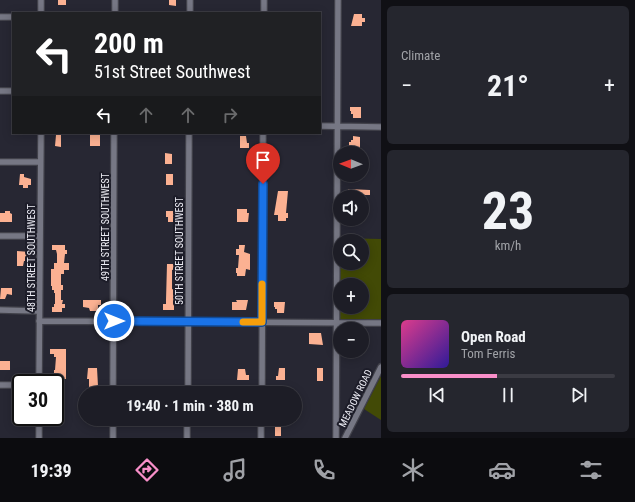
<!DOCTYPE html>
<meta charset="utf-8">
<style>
body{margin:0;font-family:"Roboto Condensed",sans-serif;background:#25262e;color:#f1f3f6;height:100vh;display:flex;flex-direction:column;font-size:15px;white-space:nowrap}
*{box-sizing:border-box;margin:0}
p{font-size:13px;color:#a0a2a7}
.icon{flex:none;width:22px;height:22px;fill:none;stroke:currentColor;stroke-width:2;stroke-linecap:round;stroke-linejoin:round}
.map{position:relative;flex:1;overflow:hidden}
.details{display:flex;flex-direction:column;gap:6px;padding:6px;background:#101015;width:254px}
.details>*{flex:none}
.top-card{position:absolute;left:12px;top:12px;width:309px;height:122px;border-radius:0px;box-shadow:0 2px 10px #0003,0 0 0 1px #3b3b43;background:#202124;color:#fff;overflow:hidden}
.needle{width:26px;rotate:271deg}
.controls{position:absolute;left:333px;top:146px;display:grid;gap:8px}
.controls a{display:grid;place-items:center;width:36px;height:36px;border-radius:50%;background:#1d1d26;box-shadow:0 2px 10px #0003,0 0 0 1px #3b3b43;font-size:20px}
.speed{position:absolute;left:12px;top:374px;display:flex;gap:8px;font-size:20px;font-weight:700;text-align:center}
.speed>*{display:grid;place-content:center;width:52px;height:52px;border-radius:50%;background:#1d1d26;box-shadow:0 2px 10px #0003,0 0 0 1px #3b3b43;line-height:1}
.speed .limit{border:2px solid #111;border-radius:6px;background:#fff;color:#111}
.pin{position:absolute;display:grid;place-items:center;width:34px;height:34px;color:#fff;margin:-41px -17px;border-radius:50% 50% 50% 0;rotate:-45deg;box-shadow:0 0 4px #0007}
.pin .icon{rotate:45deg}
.me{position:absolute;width:44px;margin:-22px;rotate:90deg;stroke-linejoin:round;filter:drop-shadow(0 0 3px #0008)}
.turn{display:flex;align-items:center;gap:14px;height:84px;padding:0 16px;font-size:18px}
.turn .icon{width:52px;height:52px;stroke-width:2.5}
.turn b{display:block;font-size:28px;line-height:34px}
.lanes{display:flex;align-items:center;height:38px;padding:0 16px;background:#0003;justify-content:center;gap:20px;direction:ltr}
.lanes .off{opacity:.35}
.big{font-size:30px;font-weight:700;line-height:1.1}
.details .tile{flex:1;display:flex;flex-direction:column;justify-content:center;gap:6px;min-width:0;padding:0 14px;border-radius:6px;background:#25262e}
.details .dial{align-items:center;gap:0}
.dial b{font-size:52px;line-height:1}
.song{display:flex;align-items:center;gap:12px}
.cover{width:48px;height:48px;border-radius:6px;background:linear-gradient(135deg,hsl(330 70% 55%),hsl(250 70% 35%))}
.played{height:4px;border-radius:2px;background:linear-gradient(90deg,#f98fc9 45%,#3b3b43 45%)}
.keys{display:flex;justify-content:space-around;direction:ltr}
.heat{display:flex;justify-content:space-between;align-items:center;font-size:22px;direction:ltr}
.trip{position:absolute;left:78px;top:386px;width:224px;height:40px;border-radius:20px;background:#1d1d26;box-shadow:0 2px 10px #0003,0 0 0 1px #3b3b43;font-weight:700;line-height:40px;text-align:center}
.menu{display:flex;height:64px;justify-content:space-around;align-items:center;background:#0c0c0f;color:#a0a2a7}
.menu .icon{width:28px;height:28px}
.menu .current{color:#f98fc9}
.menu b{font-size:18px;color:#f1f3f6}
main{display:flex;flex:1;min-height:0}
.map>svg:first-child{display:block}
</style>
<main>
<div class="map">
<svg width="381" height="438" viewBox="0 0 381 438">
<rect width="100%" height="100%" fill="#272733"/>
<path fill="#424a06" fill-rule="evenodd" d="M337 238 381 239V322L336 321ZM340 241H362V263H340ZM340 285H362V307H340Z
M381 376V420L364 409Z"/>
<path fill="#fbb192" d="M58 0H66V5H58Z
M169 0H176V6L169 5Z
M354 14H362V18H365V22H362V26H351Z
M350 107H361V118H353V114H351V111H350Z
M56 135H61V147L55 146Z
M90 135H100V146H90Z
M240 136H246L247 143H249V148H240Z
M353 136 360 137V148L349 147V142H351V140H353Z
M165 153 172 154V164H165Z
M20 174H24V177L31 179V185H28V188H23V185H19Z
M166 174H173V185H166Z
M348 189 370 190V195H357V197H348Z
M278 191H288L286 213H288V218H286V221H278V215H274Z
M237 209H247V213H249L248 222H237Z
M5 211H10V213L12 214V222H0V213H5Z
M166 211H174L173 222H168V217H166Z
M52 245H65V250H67V254H65L64 263H69V270H64V274H61V285H63V290H61V300H63L62 304H65V308H62V312H52V307H54V304H55V293H54V290H52V286H51V269H54V263H57V254L56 250H52Z
M239 245H245L244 252 250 254V270L246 269 245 276H237V273H236V268H238L239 255H236V249H239Z
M17 251 30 252V261H24L23 266H17Z
M167 264H175V269L172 270V289L174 290V310H163V304H166V300Z
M1 288H12V295L7 294 5 299H0Z
M83 300H101V305H98V311H90L89 308 83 307Z
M236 300H248L246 310H232V302H237Z
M274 302H285L284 313H277V309H275V307H274Z
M309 333H321L323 345 309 344Z
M50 349H66V379H60V388H62L61 417H55V379H50V374H54V370H55L56 357H54V354H50Z
M0 361H10V370H0Z
M88 368H97L98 386H101L100 391H97V393H89V379H87Z
M279 368H285V380H276V376H278Z
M317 368H323V381H317Z
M238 369H245L246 375H249V380H237Z
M17 398H21V410H16Z
M275 423H281V436H275Z"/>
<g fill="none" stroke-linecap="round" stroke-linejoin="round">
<defs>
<path id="minor" d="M41 13V0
M115 13V0
M190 13V0
M264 13V0
M0 17H13
M0 91H13
M320 126 381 127
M0 162H40
M0 236H40
M0 310 39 311
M39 321 381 323
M39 383 41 133
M0 385H21
M113 393 114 133
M188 393 189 133
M262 393 263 133
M39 438V417
M113 438V419
M187 438V419
M261 438V419
M336 438 338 0
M345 438 381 367"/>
</defs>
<use href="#minor" stroke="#41414a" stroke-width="8"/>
<use href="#minor" stroke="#767784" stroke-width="5.5"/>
</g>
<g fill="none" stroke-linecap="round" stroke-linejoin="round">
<defs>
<path id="route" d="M114 321 262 322 263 184"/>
</defs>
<use href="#route" stroke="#114b97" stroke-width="10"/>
<use href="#route" stroke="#1a73e8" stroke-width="7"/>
<path stroke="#f59e0b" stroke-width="7" d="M243 322H262V284"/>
</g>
<g text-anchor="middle" stroke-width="4" stroke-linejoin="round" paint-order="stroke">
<g font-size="10" fill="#ededf5" stroke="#1d1d29">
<text transform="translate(105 227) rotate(-90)" y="4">49TH STREET SOUTHWEST</text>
<text transform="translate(179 251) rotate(-90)" y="4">50TH STREET SOUTHWEST</text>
<text transform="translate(31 258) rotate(-90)" y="4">48TH STREET SOUTHWEST</text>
<text transform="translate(355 398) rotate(-64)" y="4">MEADOW ROAD</text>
</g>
</g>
</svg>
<div class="controls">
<a><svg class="needle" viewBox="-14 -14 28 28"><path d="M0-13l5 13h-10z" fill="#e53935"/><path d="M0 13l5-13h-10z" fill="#a0a2a7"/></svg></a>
<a><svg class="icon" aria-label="sound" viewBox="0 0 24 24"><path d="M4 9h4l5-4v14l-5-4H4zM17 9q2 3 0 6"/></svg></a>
<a><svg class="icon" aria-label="search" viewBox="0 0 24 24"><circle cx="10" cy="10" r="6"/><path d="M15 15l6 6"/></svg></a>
<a>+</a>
<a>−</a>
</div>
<div class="speed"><div class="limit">30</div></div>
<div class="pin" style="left:263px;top:184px;background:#d93025"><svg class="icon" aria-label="arrive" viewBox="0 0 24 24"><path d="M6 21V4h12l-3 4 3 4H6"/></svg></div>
<svg class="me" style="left:114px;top:321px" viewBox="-20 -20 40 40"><circle r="17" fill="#1a73e8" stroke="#fff" stroke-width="3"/><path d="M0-11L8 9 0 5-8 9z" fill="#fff"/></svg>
<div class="trip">19:40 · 1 min · 380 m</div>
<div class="top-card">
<div class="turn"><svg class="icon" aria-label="left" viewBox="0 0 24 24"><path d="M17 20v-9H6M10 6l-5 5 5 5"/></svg><div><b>200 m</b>51st Street Southwest</div></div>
<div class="lanes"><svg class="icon" aria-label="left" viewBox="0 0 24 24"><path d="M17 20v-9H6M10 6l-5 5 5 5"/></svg><svg class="icon off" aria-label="ahead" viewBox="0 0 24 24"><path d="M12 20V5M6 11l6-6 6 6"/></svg><svg class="icon off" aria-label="ahead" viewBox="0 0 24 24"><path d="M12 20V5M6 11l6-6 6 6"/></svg><svg class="icon off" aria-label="right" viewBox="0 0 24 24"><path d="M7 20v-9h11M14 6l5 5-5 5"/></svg></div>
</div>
</div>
<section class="details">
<div class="tile"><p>Climate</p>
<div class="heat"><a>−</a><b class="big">21°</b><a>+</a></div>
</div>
<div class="tile dial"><b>23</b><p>km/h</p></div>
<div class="tile">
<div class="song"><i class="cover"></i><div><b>Open Road</b><p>Tom Ferris</p></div></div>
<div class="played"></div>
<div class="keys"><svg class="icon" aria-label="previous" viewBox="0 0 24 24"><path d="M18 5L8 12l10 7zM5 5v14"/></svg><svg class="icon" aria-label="pause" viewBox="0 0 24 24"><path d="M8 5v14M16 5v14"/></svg><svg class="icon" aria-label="next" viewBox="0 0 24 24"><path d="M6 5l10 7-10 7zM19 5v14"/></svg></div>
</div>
</section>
</main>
<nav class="menu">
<b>19:39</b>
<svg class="icon current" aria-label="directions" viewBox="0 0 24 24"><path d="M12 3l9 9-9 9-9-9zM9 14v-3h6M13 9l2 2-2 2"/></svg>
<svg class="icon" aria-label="music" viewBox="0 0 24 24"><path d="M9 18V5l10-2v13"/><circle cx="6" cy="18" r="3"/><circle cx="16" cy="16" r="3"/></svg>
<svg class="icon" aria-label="phone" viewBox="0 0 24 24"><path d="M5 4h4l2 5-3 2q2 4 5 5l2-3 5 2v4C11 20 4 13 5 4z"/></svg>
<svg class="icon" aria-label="climate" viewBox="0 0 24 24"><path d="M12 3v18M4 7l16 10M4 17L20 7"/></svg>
<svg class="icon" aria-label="car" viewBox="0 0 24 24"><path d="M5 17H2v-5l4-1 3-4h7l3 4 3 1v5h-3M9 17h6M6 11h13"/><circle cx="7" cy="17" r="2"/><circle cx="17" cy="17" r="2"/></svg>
<svg class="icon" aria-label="filters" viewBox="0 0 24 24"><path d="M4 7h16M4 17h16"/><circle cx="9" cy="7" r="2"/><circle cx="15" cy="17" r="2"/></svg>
</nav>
